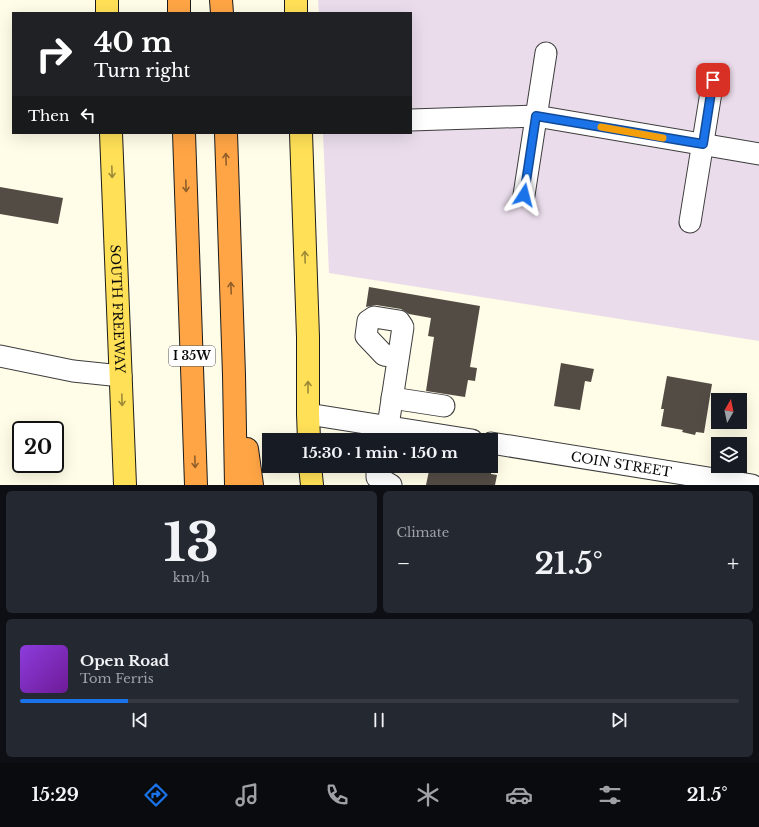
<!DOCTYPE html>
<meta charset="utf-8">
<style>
body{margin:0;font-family:"Libre Baskerville",serif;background:#242831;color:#f1f3f6;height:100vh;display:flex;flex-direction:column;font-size:15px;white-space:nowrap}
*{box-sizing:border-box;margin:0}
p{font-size:13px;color:#9ea1a6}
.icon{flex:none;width:22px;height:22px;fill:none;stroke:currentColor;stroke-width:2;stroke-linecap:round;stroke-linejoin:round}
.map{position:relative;height:485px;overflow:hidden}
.side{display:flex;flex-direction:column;gap:6px;padding:6px;background:#0d0f14;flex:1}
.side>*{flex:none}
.banner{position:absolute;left:12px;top:12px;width:400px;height:122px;border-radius:0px;box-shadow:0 4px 16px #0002;background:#202124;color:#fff;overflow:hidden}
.needle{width:26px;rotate:9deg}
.buttons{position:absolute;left:711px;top:393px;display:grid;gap:8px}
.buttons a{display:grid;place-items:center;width:36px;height:36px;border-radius:0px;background:#171b24;box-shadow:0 4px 16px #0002;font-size:20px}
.speed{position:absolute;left:12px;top:421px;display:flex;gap:8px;font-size:20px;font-weight:700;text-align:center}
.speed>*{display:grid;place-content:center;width:52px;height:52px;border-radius:50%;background:#171b24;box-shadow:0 4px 16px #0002;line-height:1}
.speed .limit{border:2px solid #111;border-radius:6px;background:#fff;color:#111}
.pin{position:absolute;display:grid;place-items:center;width:34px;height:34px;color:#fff;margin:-17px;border-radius:8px;box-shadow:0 2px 6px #0006}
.me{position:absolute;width:44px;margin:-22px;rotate:9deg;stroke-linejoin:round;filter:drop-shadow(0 0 3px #0008)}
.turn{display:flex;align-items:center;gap:14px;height:84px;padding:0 16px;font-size:18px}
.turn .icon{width:52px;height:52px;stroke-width:2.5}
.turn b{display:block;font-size:28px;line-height:34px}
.then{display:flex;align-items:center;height:38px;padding:0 16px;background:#0003;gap:8px;font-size:15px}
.big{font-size:30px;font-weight:800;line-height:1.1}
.side .widget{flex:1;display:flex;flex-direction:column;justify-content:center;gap:6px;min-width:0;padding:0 14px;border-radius:6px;background:#242831}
.side .dial{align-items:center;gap:0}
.dial b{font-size:52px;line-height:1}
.song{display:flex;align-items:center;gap:12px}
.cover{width:48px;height:48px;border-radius:6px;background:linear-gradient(135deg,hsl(270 70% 55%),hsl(280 70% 35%))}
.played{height:4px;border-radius:2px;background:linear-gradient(90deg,#1a73e8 15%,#363941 15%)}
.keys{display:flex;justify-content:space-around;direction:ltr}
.heat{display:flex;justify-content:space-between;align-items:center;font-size:22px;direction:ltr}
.side .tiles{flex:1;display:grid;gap:6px;grid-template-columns:1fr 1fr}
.widget:last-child{grid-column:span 2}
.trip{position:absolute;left:262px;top:433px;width:236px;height:40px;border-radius:0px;background:#171b24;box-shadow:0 4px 16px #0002;font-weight:800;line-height:40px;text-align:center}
.tab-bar{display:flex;height:64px;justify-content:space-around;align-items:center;background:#090b0e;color:#9ea1a6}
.tab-bar .icon{width:28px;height:28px}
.tab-bar .active{color:#1a73e8}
.tab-bar b{font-size:18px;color:#f1f3f6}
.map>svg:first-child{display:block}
</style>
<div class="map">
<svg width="759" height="485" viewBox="0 0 759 485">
<rect width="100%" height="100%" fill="#fffce7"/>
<path fill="#eadceb" d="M318 0H759V341L329 273 323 133H411V13H319Z"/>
<path fill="#534c45" d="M0 187 63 198 58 224 0 214Z
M369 287 480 306 470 367 477 368 475 381 468 380 465 397 426 391 434 337 428 336 431 318 409 314 401 309 376 305 366 307Z
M561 363 594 369 591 382 585 381 580 410 554 406Z
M667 376 712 384 704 433 696 432 695 435 682 432 683 430 661 426 664 409H661Z
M430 466H454L491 473V474L497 475 495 485H426Z"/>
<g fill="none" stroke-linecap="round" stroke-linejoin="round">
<defs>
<g id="minor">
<path d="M411 120 536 116 759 154"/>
<path d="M524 195 546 53"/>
<path d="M690 222 713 80"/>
<path d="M0 356 73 371 121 376"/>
<path d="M392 398 444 406"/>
<path d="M308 414 472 440"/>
<path d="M388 426 403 327 399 321 374 317 368 321 366 336 384 355 398 357"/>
<path id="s1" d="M491 443 752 485"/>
<path d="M377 466V477L391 485"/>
</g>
<g id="major">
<path d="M107 0V13"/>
<path d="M296 0V13"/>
<path id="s2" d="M111 133 125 485"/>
<path d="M301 133 308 337V414L309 440"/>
<path d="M310 466 312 485"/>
</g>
<path id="highway" d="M179 0V13
M221 0 222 13
M184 133 196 485
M226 133 234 375 236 485
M247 449 252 485"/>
</defs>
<use href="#minor" stroke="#3d3d3d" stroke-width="23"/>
<use href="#major" stroke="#1b1b1b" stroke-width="24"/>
<use href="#highway" stroke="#1b1b1b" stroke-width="24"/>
<use href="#minor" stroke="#fff" stroke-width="21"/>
<use href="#major" stroke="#ffe057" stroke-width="22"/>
<use href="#highway" stroke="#ffa545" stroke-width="22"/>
</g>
<defs><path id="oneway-shaft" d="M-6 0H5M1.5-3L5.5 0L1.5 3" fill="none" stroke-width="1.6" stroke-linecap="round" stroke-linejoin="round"/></defs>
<g stroke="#915f2a">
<use href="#oneway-shaft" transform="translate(226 159) rotate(-92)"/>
<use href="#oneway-shaft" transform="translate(186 186) rotate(88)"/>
<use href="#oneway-shaft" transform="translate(231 288) rotate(-92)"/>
<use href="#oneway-shaft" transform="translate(195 462) rotate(88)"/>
</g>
<g stroke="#9d8a38">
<use href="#oneway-shaft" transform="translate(112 172) rotate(88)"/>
<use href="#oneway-shaft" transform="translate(305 257) rotate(-92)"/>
<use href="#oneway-shaft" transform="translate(308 387) rotate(-90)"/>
<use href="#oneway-shaft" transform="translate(122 400) rotate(88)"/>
</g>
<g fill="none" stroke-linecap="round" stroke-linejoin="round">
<defs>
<path id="route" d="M524 195 536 116 703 144 713 80"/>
</defs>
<use href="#route" stroke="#114b97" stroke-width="10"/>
<use href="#route" stroke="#1a73e8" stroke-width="7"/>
<path stroke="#f59e0b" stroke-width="7" d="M601 127 663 138"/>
</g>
<g text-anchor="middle" stroke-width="4" stroke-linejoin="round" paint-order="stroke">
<rect fill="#fff" stroke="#545454" stroke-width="1" x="169" y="346" width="46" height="20" rx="3"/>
<g font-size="12" font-weight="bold" fill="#0a0a0a">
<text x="192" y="360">I 35W</text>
</g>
<g font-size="13" fill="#0a0a0a" stroke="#fff">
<text dy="5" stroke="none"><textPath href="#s2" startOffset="176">SOUTH FREEWAY</textPath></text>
<text dy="5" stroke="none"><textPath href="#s1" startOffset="132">COIN STREET</textPath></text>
</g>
</g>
</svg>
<div class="buttons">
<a><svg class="needle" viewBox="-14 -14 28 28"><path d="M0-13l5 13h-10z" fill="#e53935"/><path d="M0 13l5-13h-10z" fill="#9ea1a6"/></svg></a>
<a><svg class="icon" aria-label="layers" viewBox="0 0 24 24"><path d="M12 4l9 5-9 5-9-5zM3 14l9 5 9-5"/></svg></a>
</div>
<div class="speed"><div class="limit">20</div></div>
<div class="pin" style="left:713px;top:80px;background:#d93025"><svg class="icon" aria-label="arrive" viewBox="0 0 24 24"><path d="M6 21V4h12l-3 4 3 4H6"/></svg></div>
<svg class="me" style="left:524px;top:195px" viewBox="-20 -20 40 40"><path d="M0-17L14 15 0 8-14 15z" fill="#1a73e8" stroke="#fff" stroke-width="4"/></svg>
<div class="trip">15:30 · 1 min · 150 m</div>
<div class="banner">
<div class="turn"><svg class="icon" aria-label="right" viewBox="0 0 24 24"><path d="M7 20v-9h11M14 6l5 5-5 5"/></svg><div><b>40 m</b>Turn right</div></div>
<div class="then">Then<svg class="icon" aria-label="left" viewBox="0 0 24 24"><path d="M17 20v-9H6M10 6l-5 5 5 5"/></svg></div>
</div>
</div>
<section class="side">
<div class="tiles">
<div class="widget dial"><b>13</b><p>km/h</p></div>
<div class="widget"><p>Climate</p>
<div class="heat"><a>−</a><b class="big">21.5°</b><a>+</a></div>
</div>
<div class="widget">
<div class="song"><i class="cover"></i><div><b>Open Road</b><p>Tom Ferris</p></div></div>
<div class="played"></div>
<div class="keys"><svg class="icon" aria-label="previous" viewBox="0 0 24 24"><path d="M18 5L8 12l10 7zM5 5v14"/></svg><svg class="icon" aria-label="pause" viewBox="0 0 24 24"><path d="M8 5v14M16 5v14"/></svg><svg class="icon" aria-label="next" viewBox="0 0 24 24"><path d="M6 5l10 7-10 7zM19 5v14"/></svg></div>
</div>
</div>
</section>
<nav class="tab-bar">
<b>15:29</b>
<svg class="icon active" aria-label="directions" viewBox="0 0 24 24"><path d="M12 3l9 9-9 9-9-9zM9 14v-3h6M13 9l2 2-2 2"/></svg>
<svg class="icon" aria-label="music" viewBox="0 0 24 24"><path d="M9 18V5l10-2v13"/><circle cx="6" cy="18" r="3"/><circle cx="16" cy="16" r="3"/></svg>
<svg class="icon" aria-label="phone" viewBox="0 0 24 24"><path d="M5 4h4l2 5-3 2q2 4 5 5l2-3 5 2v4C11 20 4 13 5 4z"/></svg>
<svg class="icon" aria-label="climate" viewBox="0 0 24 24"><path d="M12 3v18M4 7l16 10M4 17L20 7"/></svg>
<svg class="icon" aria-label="car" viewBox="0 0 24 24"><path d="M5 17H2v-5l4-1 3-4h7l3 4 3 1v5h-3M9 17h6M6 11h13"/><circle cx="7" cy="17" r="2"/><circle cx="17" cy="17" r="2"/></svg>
<svg class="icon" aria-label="filters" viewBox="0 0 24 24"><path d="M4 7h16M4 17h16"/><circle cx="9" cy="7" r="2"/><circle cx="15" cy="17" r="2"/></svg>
<b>21.5°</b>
</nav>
